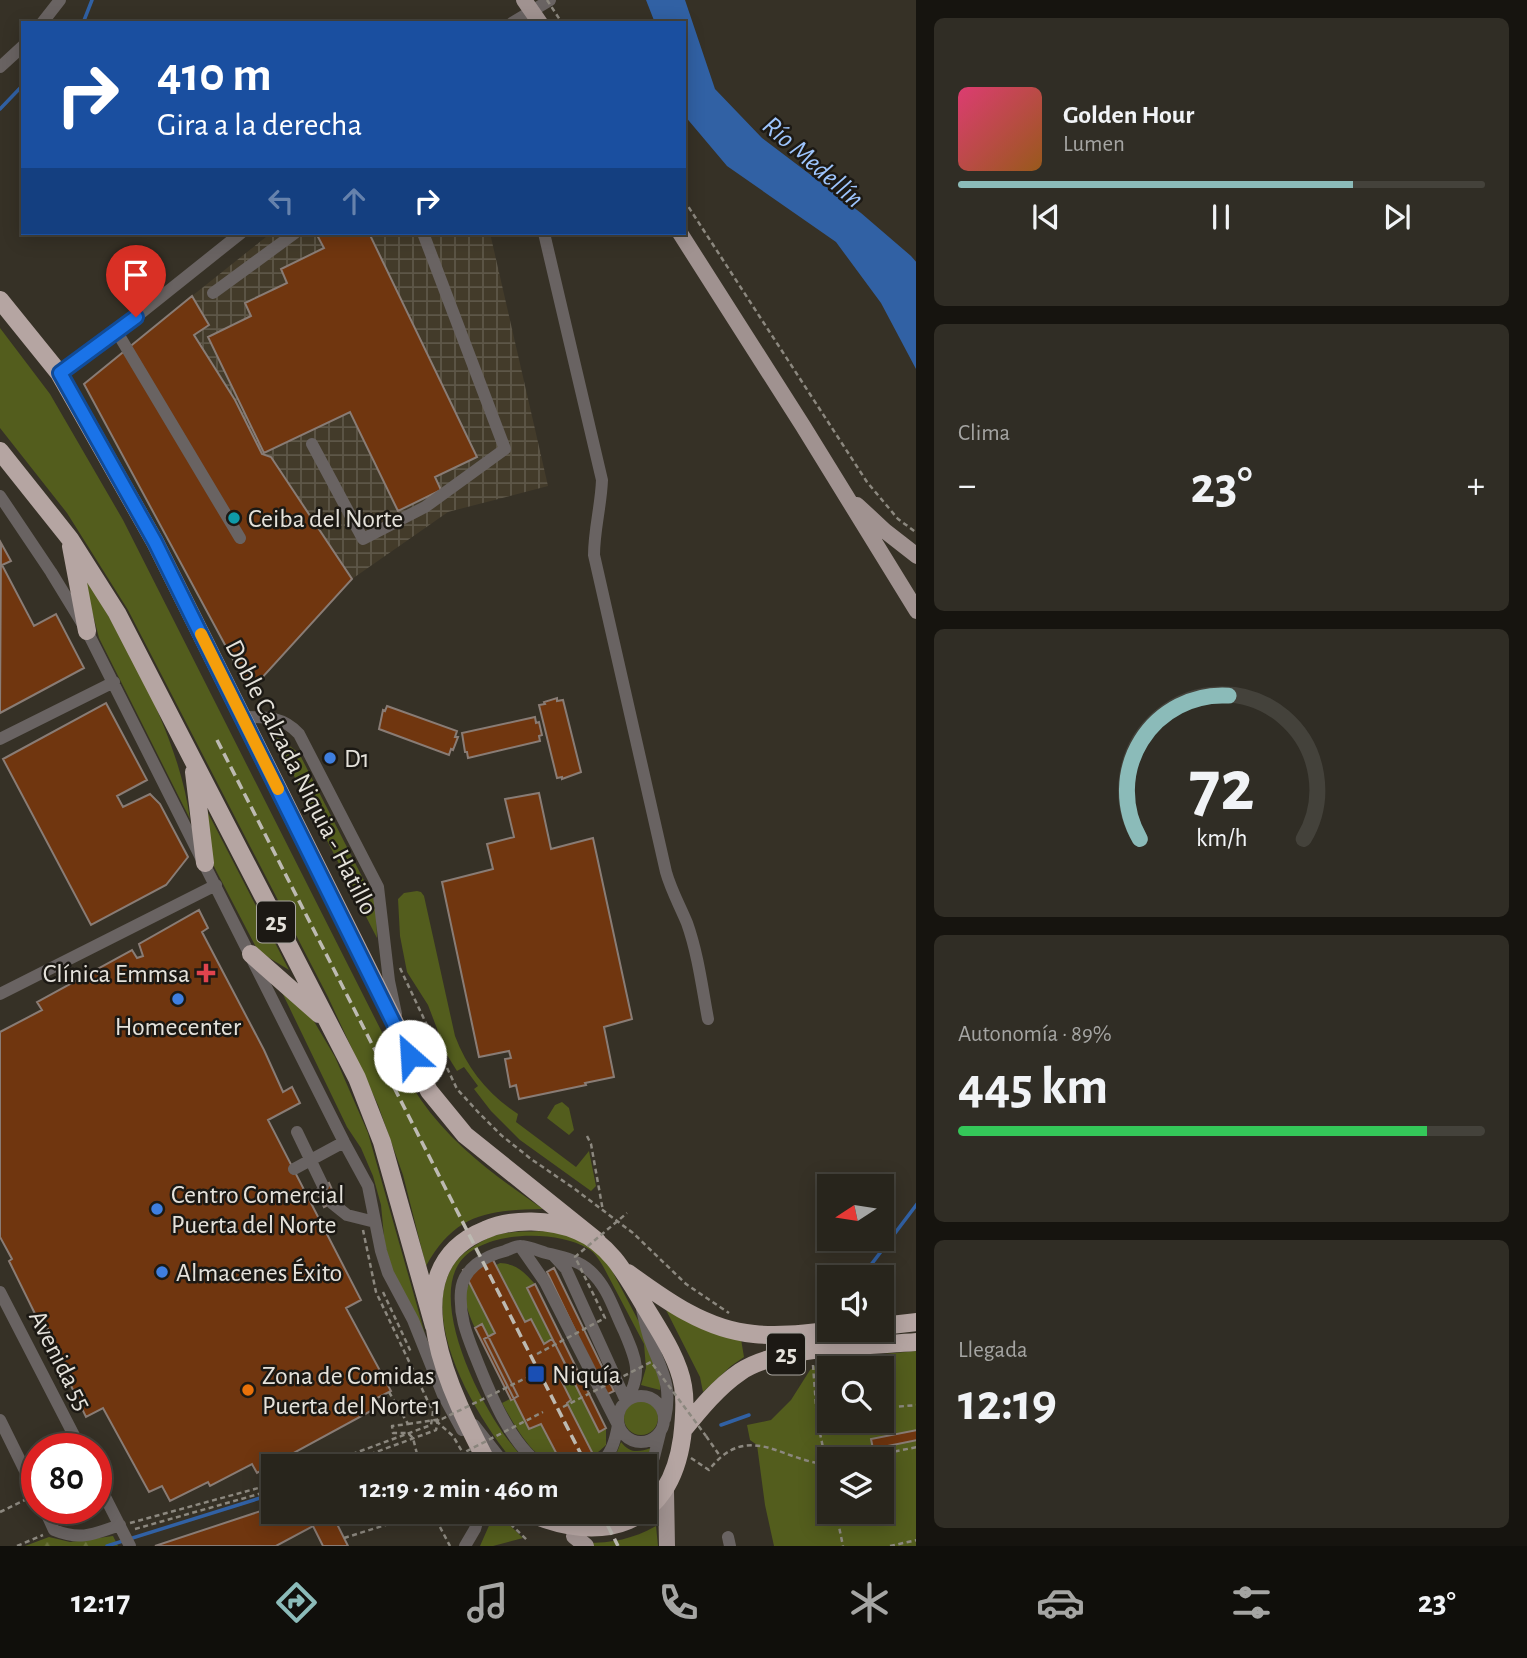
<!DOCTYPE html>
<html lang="es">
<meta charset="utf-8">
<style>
body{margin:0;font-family:"Alegreya Sans",sans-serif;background:#302d25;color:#f1f3f6;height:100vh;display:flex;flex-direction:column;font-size:26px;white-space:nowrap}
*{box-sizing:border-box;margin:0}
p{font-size:23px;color:#a5a5a3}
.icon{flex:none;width:38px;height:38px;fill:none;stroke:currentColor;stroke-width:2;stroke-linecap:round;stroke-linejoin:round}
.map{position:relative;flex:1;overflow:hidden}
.sheet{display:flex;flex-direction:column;gap:18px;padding:18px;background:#16140f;width:611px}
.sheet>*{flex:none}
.top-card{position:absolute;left:21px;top:21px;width:665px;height:214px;border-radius:0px;box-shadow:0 4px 18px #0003,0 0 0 2px #44423b;background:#1a4fa0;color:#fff;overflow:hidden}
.needle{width:46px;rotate:258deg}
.buttons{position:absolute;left:817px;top:1174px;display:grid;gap:14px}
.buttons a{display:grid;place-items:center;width:77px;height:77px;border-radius:0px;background:#28251c;box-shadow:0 4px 18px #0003,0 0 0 2px #44423b;font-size:35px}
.speed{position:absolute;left:21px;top:1433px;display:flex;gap:14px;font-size:35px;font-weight:700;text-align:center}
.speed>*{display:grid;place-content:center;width:91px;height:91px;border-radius:50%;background:#28251c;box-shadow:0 4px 18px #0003,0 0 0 2px #44423b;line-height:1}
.speed .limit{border:10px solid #d22;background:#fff;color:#111}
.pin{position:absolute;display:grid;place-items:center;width:60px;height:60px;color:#fff;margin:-72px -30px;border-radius:50% 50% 50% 0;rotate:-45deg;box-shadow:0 0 7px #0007}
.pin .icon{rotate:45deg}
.me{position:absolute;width:77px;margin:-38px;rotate:334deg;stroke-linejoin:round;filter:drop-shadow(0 0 5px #0008)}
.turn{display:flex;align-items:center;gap:24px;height:147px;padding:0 21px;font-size:32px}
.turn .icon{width:91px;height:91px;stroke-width:2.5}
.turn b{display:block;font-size:49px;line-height:60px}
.lanes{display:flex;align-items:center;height:66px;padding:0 21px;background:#0003;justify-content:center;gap:35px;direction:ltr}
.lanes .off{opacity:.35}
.big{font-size:52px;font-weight:700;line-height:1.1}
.sheet .widget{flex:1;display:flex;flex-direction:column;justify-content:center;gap:10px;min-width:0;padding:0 24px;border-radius:10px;background:#302d25}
.sheet .dial{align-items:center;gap:0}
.dial svg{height:182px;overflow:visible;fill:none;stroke:#44423b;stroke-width:7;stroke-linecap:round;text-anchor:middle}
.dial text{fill:#f1f3f6;stroke:none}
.song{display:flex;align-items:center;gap:21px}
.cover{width:84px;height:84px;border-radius:10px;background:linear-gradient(135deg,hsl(340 70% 55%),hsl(30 70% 35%))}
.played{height:7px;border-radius:4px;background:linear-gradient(90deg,#8bbbb9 75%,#44423b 75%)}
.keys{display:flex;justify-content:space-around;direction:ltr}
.heat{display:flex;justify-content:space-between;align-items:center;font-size:38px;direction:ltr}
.charge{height:10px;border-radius:5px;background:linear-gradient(90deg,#34c759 89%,#44423b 0)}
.trip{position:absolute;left:261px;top:1454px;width:396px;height:70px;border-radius:0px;background:#28251c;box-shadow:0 4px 18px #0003,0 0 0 2px #44423b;font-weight:700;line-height:70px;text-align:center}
.menu{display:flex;height:112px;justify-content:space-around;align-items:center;background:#100f0b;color:#a5a5a3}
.menu .icon{width:49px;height:49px}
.menu .on{color:#8bbbb9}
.menu b{font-size:32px;color:#f1f3f6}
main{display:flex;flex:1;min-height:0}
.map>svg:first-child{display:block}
</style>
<main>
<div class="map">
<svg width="917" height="1546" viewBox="0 0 917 1546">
<defs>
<pattern id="industrial-grid" width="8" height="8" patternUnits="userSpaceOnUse" patternTransform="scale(1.75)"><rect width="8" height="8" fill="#433b2a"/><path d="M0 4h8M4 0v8" fill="none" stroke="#5e5748"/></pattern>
<pattern id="forest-firs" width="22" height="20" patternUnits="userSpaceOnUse" patternTransform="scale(1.75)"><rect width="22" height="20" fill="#535d1d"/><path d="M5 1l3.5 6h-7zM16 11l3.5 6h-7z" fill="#6c743d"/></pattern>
</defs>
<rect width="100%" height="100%" fill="#363126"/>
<path fill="url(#industrial-grid)" d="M271 233H490L548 486 448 512 352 579 271 457 262 454 235 400 194 335 209 325 192 296Z"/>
<path fill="#535d1d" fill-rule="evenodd" d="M0 328 50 394 123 520 395 1058C404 1072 412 1087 421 1100 453 1146 498 1178 543 1209 487 1210 455 1214 426 1266L403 1175 378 1105 328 997 128 610 67 513 0 428Z
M82 573C127 643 179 737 190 819L99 638Z
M272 733 299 753 376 904 377 938Z
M206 809 289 970 258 951 209 857Z
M417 891 421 892 424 896 455 1036C468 1070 488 1094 518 1114L516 1122 576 1167 589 1151 596 1186 591 1191 520 1140 491 1111 474 1089 478 1086 464 1067 457 1071 447 1055 428 1005 407 972 400 936 398 899 404 893Z
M278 984 305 1006 335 1057 368 1133 425 1334 386 1257 381 1205 373 1176 361 1148 347 1127Z
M562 1102 569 1108 574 1130 569 1135 547 1118 555 1105Z
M546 1231 565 1233 586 1240 608 1263 648 1339 661 1367 660 1390 641 1385 646 1368 644 1344 604 1268C600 1261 595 1252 587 1248 555 1229 479 1230 458 1265 429 1313 493 1435 532 1466H517C480 1423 416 1321 454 1264 461 1253 477 1244 488 1238 505 1230 529 1232 546 1231Z
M500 1263C517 1264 524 1272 535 1284L527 1288 598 1431 606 1428V1445C555 1494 526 1447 502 1403L518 1395 483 1325 475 1328C457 1289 464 1281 500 1263Z
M661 1300 741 1339 744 1357 731 1366 703 1392 700 1377Z
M916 1351V1546H774L765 1505 757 1445 750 1440 747 1425 771 1420 791 1400 810 1370 822 1360ZM830 1368H882V1421H830ZM830 1460H882V1512H830Z
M624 1418a17 17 0 1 1 34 0a17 17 0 1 1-34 0Z
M621 1442C630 1454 639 1452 651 1448L644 1467 629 1466 615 1457Z
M495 1512H496L523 1538 493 1546H480Z
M656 1526 658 1546H591L586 1543C612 1543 633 1539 656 1526Z"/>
<path fill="url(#forest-firs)" d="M113 1536 118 1546H25L49 1537 70 1542Z"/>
<path fill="#3161a4" d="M646 0H685L715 89 762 138 861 213 911 256 917 263 916 369 881 303 836 242 727 166 684 115V23H655Z"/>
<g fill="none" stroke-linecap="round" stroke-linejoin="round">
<path stroke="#3161a4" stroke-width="3.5" d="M83 23 92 0
M0 109 23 85
M861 1278 917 1204
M721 1425 749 1415
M107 1546 273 1494"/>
</g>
<path fill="#70360f" stroke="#897c75" stroke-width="2" d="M322 233H369L477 457 435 477 441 490 398 511 350 412 264 453 208 337 251 316 245 303 287 283 281 269 324 248 317 235Z
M192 296 209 325 194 335 235 400 262 454 271 457 352 579 250 691 84 384Z
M1 543 11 561 2 565 34 626 56 614 84 668 0 713Z
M557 698V701L563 700 581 772 562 779V777L557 778 539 705 545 704 544 702Z
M106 703 147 780 117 796 123 807 150 794 160 804 188 857 166 885 91 925 3 759Z
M387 706 457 731 455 737H458L453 750 451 749 449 755 379 729 383 710 385 711Z
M535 717 536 723 539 722 542 735 539 736 540 741 468 758 467 752H465L462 733Z
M539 793 551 849 593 838 632 1019 604 1027 614 1077 585 1083 586 1085 519 1099 516 1085 510 1087 505 1059 511 1058 509 1051 479 1057 442 882 493 869 487 844 514 837 505 799Z
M199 910 208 928 202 932 264 1050 283 1092 292 1087 300 1103 268 1120 361 1300 346 1308 391 1391 377 1398 380 1406 257 1473 252 1464 210 1486 208 1482 170 1501 162 1486 149 1492 103 1408 86 1417 50 1342 53 1341 48 1329 43 1330 9 1261 12 1259 0 1237V1032L42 1010 37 1002 132 950 137 958 143 956 139 944Z
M329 1183 337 1200 324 1207 316 1190Z
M491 1256 525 1322 531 1319 544 1344 552 1339 555 1344 571 1375 561 1380 571 1400 567 1403 599 1466H563L541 1424 529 1429 484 1339 495 1333 463 1270Z
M554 1268 614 1391 606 1395 547 1272Z
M535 1284 606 1428 599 1432 527 1288Z
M482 1324 518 1396 511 1400 475 1328Z
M917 1430V1440L873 1449 871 1439Z
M273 1507V1512H331L348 1546H323L313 1526 276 1546H155Z"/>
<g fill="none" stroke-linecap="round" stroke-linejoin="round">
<path stroke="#8c887f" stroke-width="2.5" stroke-dasharray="5 3.5" stroke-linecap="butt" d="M684 200 867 482 898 519 917 533
M400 968 457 1089 478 1112 501 1135 531 1159 572 1187 633 1233 686 1284 729 1313
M587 1136 591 1144 603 1211
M383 1292 411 1352
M813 1365 817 1419 830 1481
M389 1392 408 1424 392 1426 393 1433H408L413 1438 420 1466
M882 1408 917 1405
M817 1419 830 1415
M706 1436 720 1456
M691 1458 709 1470C749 1418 784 1464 830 1464
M853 1460 917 1447
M320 1466 431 1425 433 1412 376 1292 363 1230
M338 1466 436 1430 439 1416
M0 1512 25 1500
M432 1512 450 1546
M498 1512 527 1540
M836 1512 843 1546
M130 1523 273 1484
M135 1529 273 1490
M344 1538 427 1512
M17 1546 43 1535
M890 1546 917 1540"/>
<path stroke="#696362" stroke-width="12" d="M42 23 60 0
M512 23 550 0
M0 67 23 46
M544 233 602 480C601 506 594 530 594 555L666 872C671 890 680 906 687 923 698 954 702 987 708 1019
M213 293 295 233
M117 332 240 538
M59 373 117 332 241 233
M312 444 363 539 425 507 505 449 423 233
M0 496 51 572 87 631 344 1142 368 1186 381 1251 388 1273 413 1320 443 1395 462 1430
M242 717C265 717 283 716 299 734L378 887 389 981 396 1014
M0 739 114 682
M0 994 216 885
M297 1132 323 1186
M294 1169 344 1142
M332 1203 347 1215 375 1222
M520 1246 545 1282 618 1425C615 1442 611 1455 598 1466
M553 1255 566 1269 626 1401
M0 1292 81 1449
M642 1309C644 1318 646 1328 649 1337 660 1369 673 1383 665 1419
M618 1419a23 23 0 1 1 46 0a23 23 0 1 1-46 0Z
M0 1420 37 1495
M474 1425 506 1466
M542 1466C509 1443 489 1391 474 1353 466 1333 459 1314 461 1291 463 1268 485 1256 505 1251 510 1249 516 1246 520 1246 528 1246 539 1251 546 1253 562 1257 578 1260 590 1271 608 1287 614 1311 624 1331 636 1359 643 1374 626 1401
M644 1477 654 1457 660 1433
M96 1479 130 1546
M44 1508 54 1530C81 1541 94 1534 120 1525
M561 1512 576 1517 598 1518
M592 1517H606L614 1512
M728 1537 730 1546
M465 1546 475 1529 480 1512"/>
<path stroke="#a09290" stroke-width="16" d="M680 233 803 426 917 611
M857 505 885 531 917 556
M666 1491 667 1546
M574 1536 586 1546"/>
<path stroke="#b5a5a2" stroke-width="18" d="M0 300 59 373 155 542 429 1091 465 1135 597 1241
M0 451 70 539 117 613 357 1078 382 1142 434 1326
M71 546 87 631
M194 772 205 863
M251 954 319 1014
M628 1273C665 1300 706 1330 754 1334 781 1337 808 1333 835 1330
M882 1326 917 1322
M683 1430C700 1409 718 1387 740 1372 777 1346 870 1346 917 1342
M489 1466C455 1401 385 1270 485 1230 513 1218 550 1219 578 1231 609 1244 625 1273 641 1300 656 1326 678 1356 683 1386 686 1403 684 1421 682 1438 670 1525 602 1546 527 1512"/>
<path stroke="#bdbab2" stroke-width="3.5" stroke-dasharray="10 5" stroke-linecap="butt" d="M217 740 587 1466
M601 1512 618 1546"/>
<path stroke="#8c887f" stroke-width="2.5" stroke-dasharray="5 3.5" stroke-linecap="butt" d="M547 0 562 23
M537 1354 605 1318 575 1257 627 1213
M563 1407 651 1362 706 1436
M436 1421 453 1436 463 1453
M408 1424 442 1419 526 1378
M460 1466 463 1453 543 1412"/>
<path stroke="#a09290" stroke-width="16" d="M524 0 540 23"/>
</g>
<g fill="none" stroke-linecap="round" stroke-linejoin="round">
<defs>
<path id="route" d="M136 317 60 373 155 542 410 1056"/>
</defs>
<use href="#route" stroke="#114b97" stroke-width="18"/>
<use href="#route" stroke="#1a73e8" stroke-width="12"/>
<path stroke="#f59e0b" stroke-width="12" d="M201 634 278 789"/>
</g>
<circle fill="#0f9aa8" stroke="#1c1914" stroke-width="2.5" cx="234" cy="518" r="7"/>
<g fill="#3f7fe0" stroke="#1c1914" stroke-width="2.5">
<circle cx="330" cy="758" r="7"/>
<circle cx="178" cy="999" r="7"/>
<circle cx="157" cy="1209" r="7"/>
<circle cx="162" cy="1272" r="7"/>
</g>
<path fill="#e0444e" stroke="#1c1914" stroke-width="2.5" d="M202.5 962.5h7v7h7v7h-7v7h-7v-7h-7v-7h7z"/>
<rect fill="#1a4fb4" stroke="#1c1914" stroke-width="2.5" x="527" y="1365" width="18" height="18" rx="3.5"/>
<circle fill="#e8710a" stroke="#1c1914" stroke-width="2.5" cx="248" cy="1390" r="7"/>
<g text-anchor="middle" stroke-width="5" stroke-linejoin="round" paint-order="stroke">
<g fill="#1c1914" stroke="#a9a69f" stroke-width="2">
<rect x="257" y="901.5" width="38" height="41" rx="5"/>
<rect x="767" y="1333.5" width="38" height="41" rx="5"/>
</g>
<g font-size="24" font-weight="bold" fill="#e5e2db">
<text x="276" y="930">25</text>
<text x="786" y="1362">25</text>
</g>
<g font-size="26" fill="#e5e2db" stroke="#1c1914" text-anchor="start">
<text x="248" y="527">Ceiba del Norte</text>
<text x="344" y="767">D1</text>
<text x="190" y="982" text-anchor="end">Clínica Emmsa</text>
<text x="178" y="1035" text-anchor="middle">Homecenter</text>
<text x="171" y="1203">Centro Comercial<tspan x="171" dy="30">Puerta del Norte</tspan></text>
<text x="176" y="1281">Almacenes Éxito</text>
<text x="552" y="1383">Niquía</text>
<text x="262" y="1384">Zona de Comidas<tspan x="262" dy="30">Puerta del Norte 1</tspan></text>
</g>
<g font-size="26" fill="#e5e2db" stroke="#1c1914">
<text transform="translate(302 777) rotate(63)" y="9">Doble Calzada Niquia - Hatillo</text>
<text transform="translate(61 1360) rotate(63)" y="9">Avenida 55</text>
</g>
<g font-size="28" font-style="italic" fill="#9ec5fd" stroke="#1c1914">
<text transform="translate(814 161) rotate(41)" y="10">Río Medellín</text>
</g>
</g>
</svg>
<div class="buttons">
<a><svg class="needle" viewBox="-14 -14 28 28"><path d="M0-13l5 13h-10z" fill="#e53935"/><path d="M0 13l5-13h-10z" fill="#a5a5a3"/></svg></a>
<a><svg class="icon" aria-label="sound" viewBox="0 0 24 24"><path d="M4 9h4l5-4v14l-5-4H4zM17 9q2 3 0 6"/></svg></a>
<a><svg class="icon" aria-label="search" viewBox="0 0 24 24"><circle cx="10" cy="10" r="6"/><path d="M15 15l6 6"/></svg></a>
<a><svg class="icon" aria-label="layers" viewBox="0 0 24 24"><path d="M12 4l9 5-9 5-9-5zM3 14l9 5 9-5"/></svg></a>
</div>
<div class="speed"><div class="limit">80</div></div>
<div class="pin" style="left:136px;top:317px;background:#d93025"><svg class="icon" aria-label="arrive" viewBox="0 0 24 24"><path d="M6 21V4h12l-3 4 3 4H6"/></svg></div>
<svg class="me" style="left:410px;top:1056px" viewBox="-20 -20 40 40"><circle r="19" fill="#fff"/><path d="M0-13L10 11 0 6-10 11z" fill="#1a73e8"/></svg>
<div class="trip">12:19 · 2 min · 460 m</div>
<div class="top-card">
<div class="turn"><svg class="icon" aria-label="right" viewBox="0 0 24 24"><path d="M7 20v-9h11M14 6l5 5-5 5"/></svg><div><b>410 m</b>Gira a la derecha</div></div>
<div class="lanes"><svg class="icon off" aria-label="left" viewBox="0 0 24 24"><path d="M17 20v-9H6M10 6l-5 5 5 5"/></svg><svg class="icon off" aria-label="ahead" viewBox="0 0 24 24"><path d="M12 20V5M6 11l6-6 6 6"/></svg><svg class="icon" aria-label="right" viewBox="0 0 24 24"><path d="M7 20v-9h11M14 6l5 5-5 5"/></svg></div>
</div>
</div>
<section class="sheet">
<div class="widget">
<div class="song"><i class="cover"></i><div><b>Golden Hour</b><p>Lumen</p></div></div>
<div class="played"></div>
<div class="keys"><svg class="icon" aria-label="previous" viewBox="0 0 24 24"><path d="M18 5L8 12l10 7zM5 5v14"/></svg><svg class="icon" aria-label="pause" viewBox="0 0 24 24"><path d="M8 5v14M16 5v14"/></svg><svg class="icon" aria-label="next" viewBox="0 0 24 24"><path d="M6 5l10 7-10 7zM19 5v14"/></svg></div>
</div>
<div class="widget"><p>Clima</p>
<div class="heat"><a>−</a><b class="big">23°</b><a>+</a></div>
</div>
<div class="widget dial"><svg viewBox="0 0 100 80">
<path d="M14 69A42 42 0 1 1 86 69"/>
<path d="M14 69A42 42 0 0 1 53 6" stroke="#8bbbb9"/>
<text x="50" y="56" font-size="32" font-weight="700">72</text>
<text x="50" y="72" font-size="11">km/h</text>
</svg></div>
<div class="widget"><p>Autonomía · 89%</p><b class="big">445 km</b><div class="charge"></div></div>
<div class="widget"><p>Llegada</p><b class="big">12:19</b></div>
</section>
</main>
<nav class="menu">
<b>12:17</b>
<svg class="icon on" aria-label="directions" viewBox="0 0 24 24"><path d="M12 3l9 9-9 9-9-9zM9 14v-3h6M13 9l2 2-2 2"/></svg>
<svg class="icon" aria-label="music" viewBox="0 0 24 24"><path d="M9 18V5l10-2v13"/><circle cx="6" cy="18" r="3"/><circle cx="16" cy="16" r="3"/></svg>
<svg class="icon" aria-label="phone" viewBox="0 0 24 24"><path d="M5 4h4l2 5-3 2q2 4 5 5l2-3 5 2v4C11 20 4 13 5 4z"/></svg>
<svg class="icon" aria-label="climate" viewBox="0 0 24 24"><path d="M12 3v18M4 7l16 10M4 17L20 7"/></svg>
<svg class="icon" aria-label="car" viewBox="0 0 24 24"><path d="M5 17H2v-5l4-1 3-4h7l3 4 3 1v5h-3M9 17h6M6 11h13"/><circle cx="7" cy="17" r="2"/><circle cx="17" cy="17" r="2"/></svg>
<svg class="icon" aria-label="filters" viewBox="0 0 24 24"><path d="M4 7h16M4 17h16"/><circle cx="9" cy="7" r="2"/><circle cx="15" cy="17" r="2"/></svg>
<b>23°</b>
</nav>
